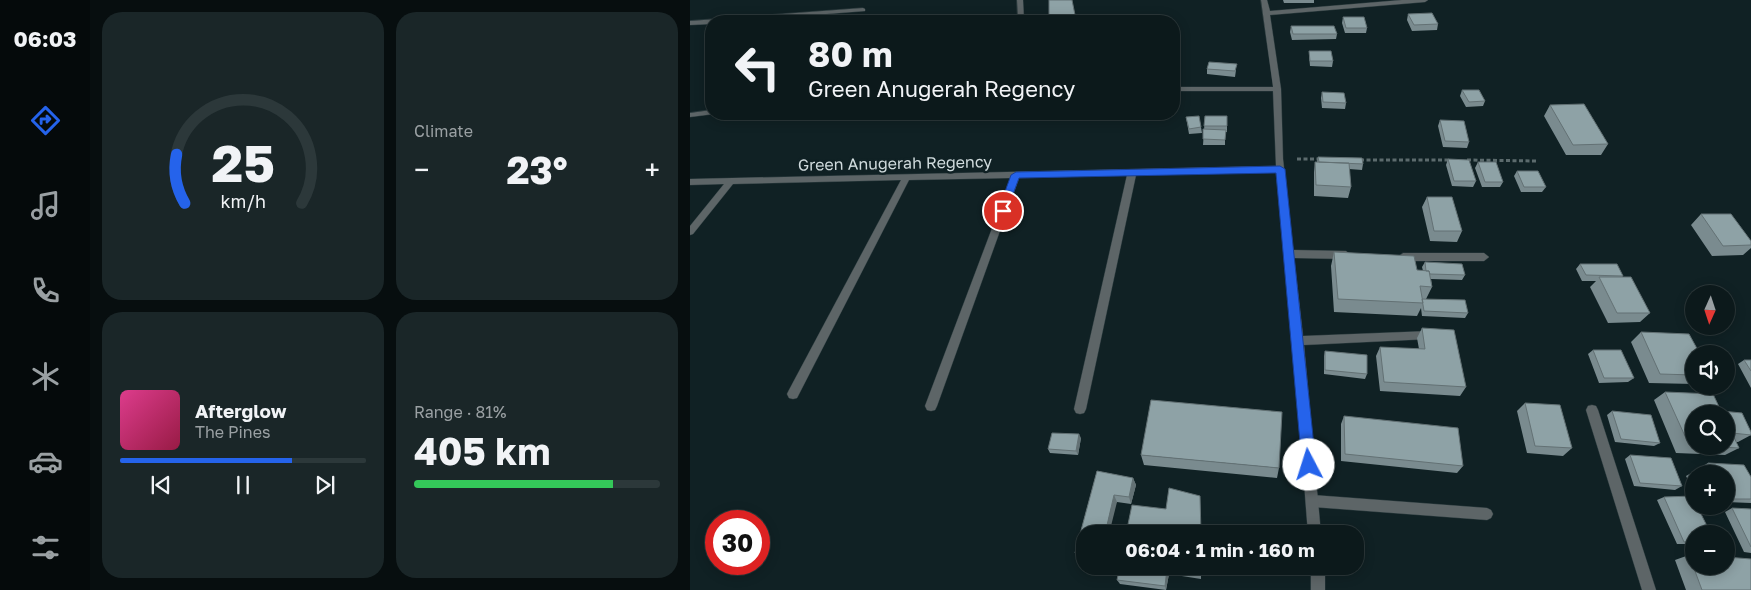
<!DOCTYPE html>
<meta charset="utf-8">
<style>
body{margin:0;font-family:"Golos Text",sans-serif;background:#1a2628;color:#f1f3f6;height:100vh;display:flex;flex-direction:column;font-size:19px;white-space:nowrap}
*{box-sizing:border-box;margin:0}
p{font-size:16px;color:#9aa0a3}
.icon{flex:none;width:28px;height:28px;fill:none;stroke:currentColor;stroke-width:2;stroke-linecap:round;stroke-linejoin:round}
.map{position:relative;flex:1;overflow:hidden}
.drawer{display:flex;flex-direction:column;gap:12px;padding:12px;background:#070e0f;width:600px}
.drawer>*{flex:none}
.banner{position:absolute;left:15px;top:15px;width:475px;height:105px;border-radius:20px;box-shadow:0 2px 12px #0003,0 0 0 1px #2c383a;background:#0c191b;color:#f1f3f6;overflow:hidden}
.needle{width:32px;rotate:183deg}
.controls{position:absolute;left:995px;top:285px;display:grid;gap:10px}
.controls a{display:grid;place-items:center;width:50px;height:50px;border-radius:50%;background:#0c191b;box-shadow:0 2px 12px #0003,0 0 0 1px #2c383a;font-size:25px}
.speed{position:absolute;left:15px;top:510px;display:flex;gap:10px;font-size:25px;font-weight:700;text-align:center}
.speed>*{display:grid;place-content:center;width:65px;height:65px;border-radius:50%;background:#0c191b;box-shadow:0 2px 12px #0003,0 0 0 1px #2c383a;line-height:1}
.speed .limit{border:8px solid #d22;background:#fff;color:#111}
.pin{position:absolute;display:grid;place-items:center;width:42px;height:42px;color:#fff;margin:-21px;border:2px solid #fff;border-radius:50%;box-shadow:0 1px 5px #0007}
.me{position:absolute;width:55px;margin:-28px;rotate:355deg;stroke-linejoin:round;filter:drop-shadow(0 0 4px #0008)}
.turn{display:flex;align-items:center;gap:18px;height:105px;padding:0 20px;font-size:22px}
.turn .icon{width:65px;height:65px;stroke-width:2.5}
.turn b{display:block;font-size:35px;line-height:42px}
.big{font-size:38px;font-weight:700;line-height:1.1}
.drawer .tile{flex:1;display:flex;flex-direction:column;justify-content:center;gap:8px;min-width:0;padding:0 18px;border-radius:20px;background:#1a2628}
.drawer .dial{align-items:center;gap:0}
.dial svg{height:130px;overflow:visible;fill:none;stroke:#2c383a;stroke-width:7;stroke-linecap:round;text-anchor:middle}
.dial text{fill:#f1f3f6;stroke:none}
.song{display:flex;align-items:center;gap:15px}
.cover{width:60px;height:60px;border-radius:8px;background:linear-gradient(135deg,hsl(330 70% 55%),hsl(340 70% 35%))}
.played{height:5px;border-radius:2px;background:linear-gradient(90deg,#2563eb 70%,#2c383a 70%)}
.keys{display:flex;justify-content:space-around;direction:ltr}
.heat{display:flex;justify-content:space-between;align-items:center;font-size:28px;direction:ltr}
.charge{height:8px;border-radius:4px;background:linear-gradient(90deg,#34c759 81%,#2c383a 0)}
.drawer .tiles{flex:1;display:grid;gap:12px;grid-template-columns:repeat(2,1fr)}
.trip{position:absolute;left:386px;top:525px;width:288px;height:50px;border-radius:20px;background:#0c191b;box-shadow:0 2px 12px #0003,0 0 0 1px #2c383a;font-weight:700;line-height:50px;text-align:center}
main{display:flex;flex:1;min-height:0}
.tab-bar{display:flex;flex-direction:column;width:90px;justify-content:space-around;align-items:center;background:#050a0b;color:#9aa0a3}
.tab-bar .icon{width:35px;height:35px}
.tab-bar .selected{color:#2563eb}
.tab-bar b{font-size:22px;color:#f1f3f6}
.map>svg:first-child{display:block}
</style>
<main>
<nav class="tab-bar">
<b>06:03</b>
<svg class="icon selected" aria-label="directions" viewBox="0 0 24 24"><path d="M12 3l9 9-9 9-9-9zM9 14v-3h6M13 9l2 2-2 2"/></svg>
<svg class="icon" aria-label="music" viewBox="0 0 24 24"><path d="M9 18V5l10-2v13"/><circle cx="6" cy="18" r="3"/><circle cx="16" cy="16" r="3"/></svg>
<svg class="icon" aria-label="phone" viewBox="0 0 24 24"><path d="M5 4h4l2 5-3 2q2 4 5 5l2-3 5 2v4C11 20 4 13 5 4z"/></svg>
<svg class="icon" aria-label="climate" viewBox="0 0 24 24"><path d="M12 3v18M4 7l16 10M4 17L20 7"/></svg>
<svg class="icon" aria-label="car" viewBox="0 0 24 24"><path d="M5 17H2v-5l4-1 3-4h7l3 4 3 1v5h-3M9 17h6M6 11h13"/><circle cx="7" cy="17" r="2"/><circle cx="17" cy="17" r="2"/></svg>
<svg class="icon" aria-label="filters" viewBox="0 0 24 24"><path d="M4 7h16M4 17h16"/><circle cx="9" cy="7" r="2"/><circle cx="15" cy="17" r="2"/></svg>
</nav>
<section class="drawer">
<div class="tiles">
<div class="tile dial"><svg viewBox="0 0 100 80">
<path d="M14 69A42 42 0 1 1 86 69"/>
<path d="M14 69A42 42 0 0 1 9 39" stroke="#2563eb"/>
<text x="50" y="56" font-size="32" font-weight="700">25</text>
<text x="50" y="72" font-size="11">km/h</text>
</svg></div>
<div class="tile"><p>Climate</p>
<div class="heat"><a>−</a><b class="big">23°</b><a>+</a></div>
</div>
<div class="tile">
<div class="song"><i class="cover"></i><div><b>Afterglow</b><p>The Pines</p></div></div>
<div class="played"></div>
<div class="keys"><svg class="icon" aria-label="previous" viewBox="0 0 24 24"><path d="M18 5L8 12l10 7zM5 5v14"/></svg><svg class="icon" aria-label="pause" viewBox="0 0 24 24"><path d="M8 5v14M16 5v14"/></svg><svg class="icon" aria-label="next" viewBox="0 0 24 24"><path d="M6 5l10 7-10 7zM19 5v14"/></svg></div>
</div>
<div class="tile"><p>Range · 81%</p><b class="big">405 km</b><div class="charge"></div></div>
</div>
</section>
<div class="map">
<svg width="1061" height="590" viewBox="0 0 1061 590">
<rect width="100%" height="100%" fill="#102124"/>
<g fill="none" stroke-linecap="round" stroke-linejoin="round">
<defs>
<path id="lane" d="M623 495 797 508 801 510 803 514 801 518 797 520 623 507 619 505 617 501 619 497Z"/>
<path id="street" d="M327 0H333L334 21H328Z
M571 0H577L580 11 712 0H738L735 2 580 15 591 89 593 159 603 250 656 251 661 255 656 259 604 258 613 336 740 331 744 332 745 335 744 338 740 339 614 345 631 534H618L603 341 586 172 446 175 396 409 394 413 390 414 386 413 384 409 437 175 329 178 247 406 245 410 241 411 237 410 235 406 321 178 219 180 107 398 103 399 99 398 97 394 99 390 211 180 43 184 3 234 0 235V226L34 184 0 185V179L586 166 583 91H484V87H583Z
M173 8 175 9V11L48 21H21V24L0 25V21Z
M21 110V114H24L0 117V113Z
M713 253H794L799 257 794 261H713L708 257Z
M902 405 906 406 908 410 966 590H952L896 410 898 406Z
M621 566H635V590H621Z"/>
</defs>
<use href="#lane" stroke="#2b3b3e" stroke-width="1"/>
<use href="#street" stroke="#2b3b3e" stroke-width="1"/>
<path stroke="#5c6b6d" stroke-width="3" stroke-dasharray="4 2.5" stroke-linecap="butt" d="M607 159H631
M670 160H761
M777 160 847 161"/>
<use href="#lane" fill="#5d6567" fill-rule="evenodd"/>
<use href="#street" fill="#5d6567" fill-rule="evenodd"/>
</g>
<path fill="#7a8b8f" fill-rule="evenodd" d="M593 0H624V3H594Z
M718 14 748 24 747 30 722 31 717 20Z
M653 17 677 28 676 33H655L652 23Z
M601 26 647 34 646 39 602 40 600 32Z
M619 51 643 61 642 67 620 66 619 56Z
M517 69 546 70 545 77 517 74Z
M772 90 795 101 793 106 776 107 770 96Z
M632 92 656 103 655 109 632 108 631 98Z
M860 105 918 144 911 155H876L854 116Z
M515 116H537V132H535V145H513Z
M496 117 511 127 512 133 499 134Z
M750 120 779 142 777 148 753 147 748 126Z
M628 157 673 164 672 170 659 169 661 187 658 198 624 196V172L625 162H627Z
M758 159 786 181 783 187 762 186 756 165Z
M788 162 813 182 810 187H792L785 168Z
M827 171 856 187 852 192H831L824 176Z
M737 197 772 231 767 242 740 241 732 207Z
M1011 214 1061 241V248L1053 255 1022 256 1001 225Z
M644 252 727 270 733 271 732 267 735 262 775 275 772 280 741 279 742 287 736 299 778 313 775 318 732 316 731 308 727 316 644 312 641 266Z
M890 264 933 276 932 277 960 313 950 322 918 323 900 287 906 281H892L886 269Z
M732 328 776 387 770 396 690 391 686 356 690 347 729 349 727 338Z
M951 332 1004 354V384L959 383 941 342Z
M903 350 944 378 938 382 909 383 898 354Z
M635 351 677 374 675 379 634 374V356Z
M1054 360H1061V388L1048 364Z
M975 392 1031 411 1061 432V435L1048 442H1046L1049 448 1035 455 986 453 964 400ZM1004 414 1036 446H1004Z
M835 403 882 448 873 456 837 453 827 411Z
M922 411 970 443 964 446 925 442 917 415Z
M654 416 773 466 767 473 651 461V424Z
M391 438 388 455 360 453 358 449Z
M451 455 589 468 587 478 454 465Z
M940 455 992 486 985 490 944 486 935 459Z
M1018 463 1061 477V503L1036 502V474H1004V492L996 476 1003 472 1014 473 1011 467Z
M407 471 443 478 446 485 441 504 427 502 395 534V559L389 558 385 553Z
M974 497 1004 534V544H987L967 500Z
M1042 508 1061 509V553L1054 552 1035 512Z
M999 555 1061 590H996L985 560Z
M430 566H511V579L479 574 476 590 430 584 427 580Z"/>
<path fill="#637174" d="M389 434 391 438 388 455 386 451Z
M443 478 446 485 441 504 439 497Z
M424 495 427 502 419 534H415Z
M477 569 479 574 476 590 475 586Z"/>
<path fill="#8ea2a6" stroke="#637174" d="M359 0H382L386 20H359Z
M742 13 748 24 724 25 718 14Z
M653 17H674L677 28H656Z
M358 20H394V21H358Z
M601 26H644L647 34H603Z
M619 51H641L643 61H620Z
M519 62 547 64 545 71 517 69Z
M772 90H789L795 101 779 102Z
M632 92 654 93 656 103 633 102Z
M894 104 918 144 883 145 860 105Z
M509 116 511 127 499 129 496 117Z
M515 116H537V126H514Z
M750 120 774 121 779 142 755 141Z
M513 129 536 130 535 140 513 139Z
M628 157 672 158 673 164 629 162Z
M758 159 779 160 786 181H764Z
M625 162 659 163 661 187 626 185Z
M788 162H806L813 182H795Z
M827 171H848L856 187H834Z
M737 197H762L772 231H744Z
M1011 214H1041L1061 241V245L1033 246Z
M644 252 724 256 727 270 739 271 742 287 730 286 733 303 648 299Z
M735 262 772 264 775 275 740 274 739 271H736Z
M890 264H927L933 276 896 275Z
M909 277H941L960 313H927Z
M732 299 775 300 778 313 734 311Z
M732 328 764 330 776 387 694 382 690 347 735 349Z
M951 332 999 334 1010 354H1004V375L970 374Z
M903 350H931L944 378H914Z
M635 351 677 355V374L635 370Z
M1054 360H1061V371Z
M975 392 1023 394 1031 411 1052 413 1061 432V435L1042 433 1049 448 1014 446H1036V414H1004V446L999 445Z
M461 400 592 412 589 468 451 455Z
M835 403 870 405 882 448 845 446Z
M922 411 961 415 970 443 931 439Z
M654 416 768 428 773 466 655 454Z
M362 433 389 434 386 451 358 449Z
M940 455 981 458 992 486 950 483Z
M1018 463 1054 465 1061 477V499H1036V474H1023Z
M407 471 443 478 439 497 424 495 415 534H395V555L385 553Z
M1003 472 1019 473 1020 474H1004Z
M479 488 510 496 511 534H436L442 505 476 509Z
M1003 496 1004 499V506H1007L1021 534H1004V541L994 542 974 497Z
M1042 508 1061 509V547Z
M999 555 1004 556V566H1036V557L1061 559V590H1012Z
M430 566H511V575L477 569 475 586 427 580Z"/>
<path fill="#2563eb" stroke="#184099" d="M590 166 595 169 626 465 624 470 619 472 615 470 612 465 586 173 329 178 316 213 313 214 308 211 321 175 326 172Z"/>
<g text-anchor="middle" stroke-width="5" stroke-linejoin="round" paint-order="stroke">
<g font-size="16" fill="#d0dbdd" stroke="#102124">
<text transform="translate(205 163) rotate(-1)" y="6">Green Anugerah Regency</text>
</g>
</g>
</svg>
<div class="controls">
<a><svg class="needle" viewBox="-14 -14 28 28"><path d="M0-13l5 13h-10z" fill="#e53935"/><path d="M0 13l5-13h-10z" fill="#9aa0a3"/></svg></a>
<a><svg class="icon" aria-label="sound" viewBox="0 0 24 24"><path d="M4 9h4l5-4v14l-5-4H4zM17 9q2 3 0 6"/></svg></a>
<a><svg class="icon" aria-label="search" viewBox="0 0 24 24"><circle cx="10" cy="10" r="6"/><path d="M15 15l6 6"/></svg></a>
<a>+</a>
<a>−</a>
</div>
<div class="speed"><div class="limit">30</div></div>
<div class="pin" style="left:313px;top:211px;background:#d93025"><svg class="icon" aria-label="arrive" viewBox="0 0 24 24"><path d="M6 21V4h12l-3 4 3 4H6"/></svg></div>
<svg class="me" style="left:619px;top:465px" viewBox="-20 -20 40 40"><circle r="19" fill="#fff"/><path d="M0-13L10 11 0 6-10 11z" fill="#2563eb"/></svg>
<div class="trip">06:04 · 1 min · 160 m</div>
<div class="banner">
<div class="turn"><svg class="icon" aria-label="left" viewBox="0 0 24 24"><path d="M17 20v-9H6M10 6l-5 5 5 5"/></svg><div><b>80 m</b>Green Anugerah Regency</div></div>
</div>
</div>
</main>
